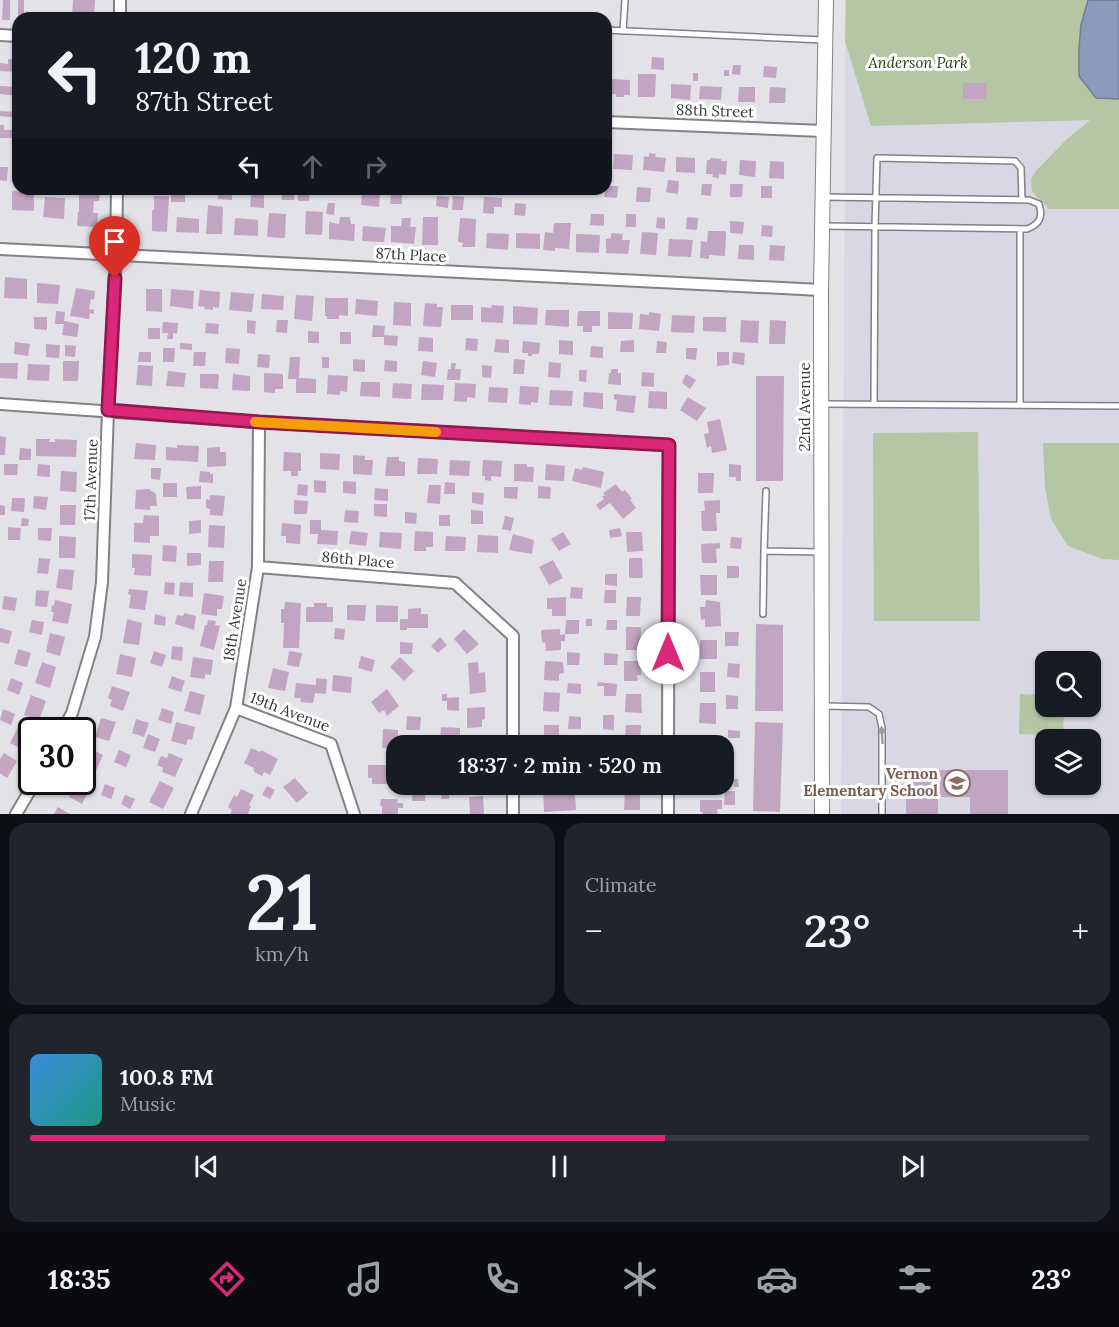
<!DOCTYPE html>
<meta charset="utf-8">
<style>
body{margin:0;font-family:Lora,serif;background:#20242c;color:#f1f3f6;height:100vh;display:flex;flex-direction:column;font-size:22px;white-space:nowrap}
*{box-sizing:border-box;margin:0}
p{font-size:20px;color:#9ea1a6}
.icon{flex:none;width:33px;height:33px;fill:none;stroke:currentColor;stroke-width:2;stroke-linecap:round;stroke-linejoin:round}
.map{position:relative;height:814px;overflow:hidden}
.sheet{display:flex;flex-direction:column;gap:9px;padding:9px;background:#0d0f14;flex:1}
.sheet>*{flex:none}
.guide{position:absolute;left:12px;top:12px;width:600px;height:183px;border-radius:18px;box-shadow:0 2px 4px #0004;background:#171b24;color:#f1f3f6;overflow:hidden}
.controls{position:absolute;left:1035px;top:651px;display:grid;gap:12px}
.controls a{display:grid;place-items:center;width:66px;height:66px;border-radius:12px;background:#171b24;box-shadow:0 2px 4px #0004;font-size:30px}
.speed{position:absolute;left:18px;top:717px;display:flex;gap:12px;font-size:30px;font-weight:700;text-align:center}
.speed>*{display:grid;place-content:center;width:78px;height:78px;border-radius:50%;background:#171b24;box-shadow:0 2px 4px #0004;line-height:1}
.speed .limit{border:3px solid #111;border-radius:9px;background:#fff;color:#111}
.pin{position:absolute;display:grid;place-items:center;width:51px;height:51px;color:#fff;margin:-62px -26px;border-radius:50% 50% 50% 0;rotate:-45deg;box-shadow:0 0 6px #0007}
.pin .icon{rotate:45deg}
.me{position:absolute;width:66px;margin:-33px;rotate:0deg;stroke-linejoin:round;filter:drop-shadow(0 0 4px #0008)}
.turn{display:flex;align-items:center;gap:21px;height:126px;padding:0 24px;font-size:27px}
.turn .icon{width:78px;height:78px;stroke-width:2.5}
.turn b{display:block;font-size:42px;line-height:51px}
.lanes{display:flex;align-items:center;height:57px;padding:0 24px;background:#0003;justify-content:center;gap:30px;direction:ltr}
.lanes .off{opacity:.35}
.big{font-size:45px;font-weight:600;line-height:1.1}
.sheet .card{flex:1;display:flex;flex-direction:column;justify-content:center;gap:9px;min-width:0;padding:0 21px;border-radius:18px;background:#20242c}
.sheet .dial{align-items:center;gap:0}
.dial b{font-size:78px;line-height:1}
.song{display:flex;align-items:center;gap:18px}
.cover{width:72px;height:72px;border-radius:9px;background:linear-gradient(135deg,hsl(210 70% 55%),hsl(170 70% 35%))}
.played{height:6px;border-radius:3px;background:linear-gradient(90deg,#db2777 60%,#363941 60%)}
.keys{display:flex;justify-content:space-around;direction:ltr}
.heat{display:flex;justify-content:space-between;align-items:center;font-size:33px;direction:ltr}
.sheet .tiles{flex:1;display:grid;gap:9px;grid-template-columns:1fr 1fr}
.card:last-child{grid-column:span 2}
.trip{position:absolute;left:386px;top:735px;width:348px;height:60px;border-radius:18px;background:#171b24;box-shadow:0 2px 4px #0004;font-weight:600;line-height:60px;text-align:center}
.tab-bar{display:flex;height:96px;justify-content:space-around;align-items:center;background:#090b0e;color:#9ea1a6}
.tab-bar .icon{width:42px;height:42px}
.tab-bar .active{color:#db2777}
.tab-bar b{font-size:27px;color:#f1f3f6}
.map>svg:first-child{display:block}
</style>
<div class="map">
<svg width="1119" height="814" viewBox="0 0 1119 814">
<rect width="100%" height="100%" fill="#e3e2e7"/>
<path fill="#d9d7e3" fill-rule="evenodd" d="M845 0H1119V814H841L845 153ZM1046 662H1090V706H1046ZM1046 740H1090V784H1046Z"/>
<path fill="#b4c6a4" d="M846 0H1119V209H1048L1046 205 1032 192 1031 179 1035 172 1067 139 1090 120 871 126 845 41Z
M978 432 980 621H874L873 433Z
M1043 443H1119V560L1102 559 1068 546 1051 519 1045 488Z
M1020 694 1045 695 1046 706 1064 707 1063 735 1019 734Z"/>
<path fill="#8a9bbb" stroke="#717d94" stroke-width="1.5" d="M1088 0H1119V99L1096 98 1079 76V48L1081 25Z"/>
<path fill="#c2a5c2" d="M3 0H10V20H2Z
M18 0H24V18H18Z
M73 0H95L94 18H72Z
M652 57 664 58V70L651 69Z
M8 59H18V72L0 71V63L8 64Z
M733 65H741L740 75 732 74Z
M764 66 777 67 776 78 763 77Z
M724 70H729V76H724Z
M693 73H698V81H693Z
M638 74H656L655 97H638Z
M608 79 630 80V95H624V97H616V94H608Z
M963 83H987L986 99H963Z
M671 84 691 85 690 100 671 98Z
M0 86 18 87V96L0 94Z
M700 86 722 87 721 100 699 99Z
M739 87H755V102H738Z
M770 87 786 88 785 103H769Z
M0 111 18 112V118L0 116Z
M0 125H4V130H18V138H0Z
M649 153 656 154 655 157 666 158 664 172 643 170 644 156 649 157Z
M614 154 633 155 632 170 613 169Z
M676 157 695 158V173L676 172Z
M711 158 721 159V161H727L726 175 719 174V178L712 177 713 174H706L707 160H710Z
M740 160 756 161 755 177 739 175Z
M770 161 784 162V179L769 178Z
M0 167H8L7 181 0 180Z
M668 180 679 181 678 194 666 192Z
M702 184H712L711 196 701 195Z
M730 184H743L742 197H730Z
M606 186H618L617 198 604 197Z
M761 186H772V198H761Z
M637 187 651 188 650 202H636Z
M79 189H100L99 201H94L93 213H98L97 227 77 226 78 212H79Z
M171 189H185V202H171Z
M218 189H232V200L218 199Z
M282 189H294V200H282Z
M298 189H310L309 201H298Z
M12 191 34 192V211L12 210Z
M402 191V204H390L391 192Z
M362 193 380 194 379 207 361 205Z
M251 195H264V208L250 207Z
M154 196H169L167 232 152 231V210H154Z
M437 196 449 197 448 208 436 206Z
M453 196 464 197 463 210H452Z
M45 197 65 198 64 219 43 217Z
M484 197 502 198V207H494V214L483 213Z
M328 203H335L334 215 326 214Z
M515 203 526 204 525 216 514 215Z
M208 205 223 207 222 234H206Z
M306 211 323 212 322 235 305 234Z
M269 213 286 214 285 238 267 237Z
M591 214H604V226L590 225Z
M626 214H636V227H626Z
M177 217 199 219V233L176 232Z
M340 217H350L351 224H355L354 241 329 239V222L339 224Z
M423 217H438V245H422Z
M657 217 665 218V229L656 228Z
M687 217 698 218 697 230 686 229Z
M235 218 258 220V236L234 235Z
M402 218H411L410 227H416L414 244 391 242V226H401Z
M460 218 476 219 475 247H462L463 243 458 242Z
M730 221 744 222 743 234 730 233Z
M554 223H571L569 249 555 248V251L543 250 545 232 553 233Z
M762 225 773 226 772 237 761 236Z
M363 226 386 228 384 242 362 241Z
M708 231H726L725 256 709 255V259L700 258 701 241 707 242Z
M642 232 658 233 656 255 640 254Z
M487 233 509 234 508 250 486 248Z
M516 233 540 234V249L516 248Z
M611 233 623 234 622 240H630L628 254 606 253V239L611 238Z
M576 234 600 235 599 253 576 252Z
M669 239 693 240 691 257 668 256Z
M739 245H754V260L738 259Z
M770 245 785 246 784 261 769 260Z
M5 277 27 279V299L4 298Z
M37 283 60 285 58 304 37 303Z
M76 288 95 291 94 300 91 299 89 309 94 310V314L90 313 89 319 70 316Z
M146 289H162V312L146 311Z
M171 289 194 291 193 309 170 306Z
M200 290 220 292 219 308 213 307V310L204 309 205 307 198 306Z
M231 292 254 294 252 312 229 310Z
M262 294 284 296 283 310 261 309Z
M296 295 314 296 312 321 294 319Z
M325 298H348V316L339 315V319H327V316H325Z
M356 299 378 301 377 316 355 314Z
M394 302 411 303V326L393 325Z
M425 303 437 304V307H443L441 327 423 326Z
M451 305H473V320H451Z
M492 305 504 306 503 323 481 322V307L491 308Z
M513 306 538 308 537 325 513 324Z
M546 310H569V327L545 325Z
M56 311 65 312 64 321 79 324 77 337 62 335 64 324H55Z
M578 311H600V326H592V332H583V326H577Z
M608 312 633 313 632 329H608Z
M649 312 661 314 659 331 639 329 640 314 649 315Z
M672 315 695 316 694 333 671 332Z
M34 317H47V330L34 329Z
M703 317H726V332L703 331Z
M247 320 256 321 255 334 247 333Z
M277 320H288L287 333 276 332Z
M741 320 759 321 758 343 740 342Z
M770 320 786 321 785 344H769Z
M163 322 178 323 177 334 173 333V339H167L168 333H162Z
M206 323 219 324 218 334 205 333Z
M373 325 385 326 384 335 398 336 397 346 384 345V337H372Z
M148 328H160V339H148Z
M308 331 319 332V343H308Z
M340 332H351V344H340Z
M419 337 433 338V352L418 351Z
M466 338 478 339 477 351 465 350Z
M496 339 509 340V353L494 352Z
M559 340 573 341V355L559 354Z
M634 340V352H620L621 341Z
M523 341 540 343 539 354H532V356H528V353H522Z
M657 341 667 342 666 353H656Z
M15 342 30 344 28 356 14 354Z
M180 343 192 344V350L180 349Z
M46 344 60 345 59 358 46 357Z
M65 345 76 346 75 357 65 356Z
M591 346 603 347V358L590 357Z
M163 348H175L174 362H163Z
M226 348 240 349 239 364 225 363Z
M686 348H697L696 360 686 359Z
M139 352H151V362H138Z
M194 352H206L205 366H193Z
M717 352H729V365L717 366Z
M733 352 745 353 744 365 732 363Z
M258 354 270 355 269 368 257 367Z
M290 357H300L299 378 316 379V393H296V379H288Z
M322 357H329V368H322Z
M353 359 365 360V372L353 371Z
M514 359 525 360 524 374H513Z
M385 360 397 361V372L384 371Z
M63 361H79L78 381H63Z
M423 361 437 363 435 377 421 375Z
M549 362 561 363 560 378 548 377Z
M0 363H18L17 379 0 378Z
M451 363H456L455 369H461L460 380H447L448 369H451Z
M28 364 50 365 49 381 27 380Z
M138 365 153 366 152 386 136 385Z
M482 365 492 366 491 378 482 377Z
M611 369H618V373H621V385L608 384 609 373H611Z
M579 370H587L586 382 579 381Z
M168 371 186 373 184 387 166 386Z
M642 372 654 373V387L641 386Z
M264 373 283 374V389H275V393L264 392Z
M200 374H219L218 389 200 388Z
M233 374 250 376V391L232 390Z
M686 374 696 380 690 389 682 383Z
M328 375 348 376 347 392 340 391V395L327 394Z
M756 376H784L783 481H756Z
M361 382H380V397L360 396Z
M393 383 412 384 411 399 392 398Z
M455 383 476 384 475 398 467 397V402L454 401Z
M422 384 444 385 443 400H421Z
M520 386 539 387 538 403 531 402V405L519 404Z
M489 387 508 388 507 403 488 402Z
M550 390 573 391 572 406 549 405Z
M649 391 667 392V409L648 408Z
M584 392 603 393V409L583 407Z
M614 394 636 396 634 413 616 411 617 400 614 399Z
M688 397 706 408 697 421 680 410Z
M720 419 727 450 712 453 711 446 707 448 704 434 709 433 707 422Z
M0 436 6 437 5 455H0Z
M36 439H50L49 442H55V439L77 440 76 457 36 456Z
M136 443 156 445 155 460 134 459Z
M177 445 199 446 198 462 166 460V447L177 448Z
M220 447V452H226V466L207 467V448Z
M20 448 31 449V460H19Z
M284 452 301 453V471H298V476H291V471H283Z
M320 453 340 454 339 470 320 469Z
M353 455 365 456V460H373L372 475 353 474Z
M387 457H399V461L405 462V476H385Z
M418 458 438 459 437 474H417Z
M450 460 470 461 469 476 449 475Z
M483 460 502 461 501 477 491 476V481L485 480V476H482Z
M4 464H18L17 475H4Z
M38 464 50 465V477L37 476Z
M514 464H527V467H534L533 482 514 481Z
M546 464 565 466 564 481 545 480Z
M729 464 741 465V481H736V477H729Z
M583 467 604 472 601 488 572 481 575 468 582 470Z
M151 468H161L160 480 151 479Z
M61 471 77 472 76 492 60 491Z
M200 471 210 472V474H213V483L199 482Z
M698 473H714L713 493H698Z
M314 480 326 481V493L314 492Z
M343 481 356 482V494L343 493Z
M445 482 455 483V494H444Z
M163 483H177V497H163Z
M298 484 308 485 307 496 297 495Z
M616 484 622 492 625 490 632 499 630 500 636 508 623 519 610 503 600 510 596 505 604 499 602 497 605 495 603 493Z
M429 485H441L440 504 427 503Z
M201 486V499H187L186 487Z
M538 486 551 487 550 499 538 498Z
M504 487H518L517 499 504 498Z
M375 488 388 489V501L374 500Z
M149 489 156 494 157 506H150V510L135 509 136 490Z
M472 492 484 493 483 505 472 503Z
M210 495 225 496 223 516 210 515V509L206 508V499L210 500Z
M34 496 48 497 46 510 33 508Z
M12 498H25L24 512 11 511Z
M294 500 308 501 307 514H294Z
M720 500V513H716L717 531H702L701 511H705L704 501Z
M374 504H387V517L374 516Z
M0 505 5 506V515H0Z
M60 505H76L75 525H60Z
M345 510 359 511 358 523 344 522Z
M471 510 483 511V524H471Z
M405 512 417 513 416 524 405 523Z
M144 515 159 516V536H150V543L134 542V523H143Z
M439 515H450V526H439Z
M505 516 514 518 511 531 502 529Z
M22 518 29 519 28 526H21Z
M201 520V533L189 534V521Z
M310 520H321V530L338 531 337 545 317 544 318 534H310Z
M282 523 301 525 300 544 286 543V536H281Z
M209 525 225 526 224 548 208 547Z
M8 527 21 528 20 540H8Z
M38 528H52L51 541 38 540Z
M620 528 622 536 610 538 609 530Z
M351 531 368 533 366 546 349 544Z
M415 531 433 532V547H426V551H414Z
M380 532 402 533 401 549 379 547Z
M563 532 571 544 559 551 551 539Z
M626 532H642L643 551 627 552Z
M513 534 534 540 532 554 509 550Z
M478 535 498 536V553L477 552Z
M59 536 76 537 75 558H59Z
M446 536 466 537 465 551H445Z
M731 537 742 538 741 549 730 548Z
M720 543V548L716 549 717 563H702L701 544Z
M163 545 177 546 176 562 162 561Z
M187 553H201V565L187 566Z
M132 554 152 555 151 576 134 575 135 568H132Z
M39 558 50 559 48 574 37 573Z
M629 558H642L643 578H629Z
M553 560 563 578 549 585 539 567Z
M209 561H224L223 582H208Z
M727 566H739V578H727Z
M59 569 74 570 72 590 56 588Z
M605 574H617V586L605 585Z
M700 575H717V595H701Z
M165 582 175 583 174 595 164 594Z
M180 582 193 583V597L179 596Z
M571 587 583 588 582 599 570 598Z
M129 589 148 591 145 610 129 608 131 595 128 594Z
M36 590 49 591 47 607 35 606Z
M605 590H616V603H604Z
M204 593 224 596 222 609H217V616L201 614Z
M4 596 17 598 15 611 2 609Z
M566 597V616H552V609H547V598Z
M627 597H641L640 616H626Z
M55 600 72 604 68 624 52 621 54 612H51L52 605 54 606Z
M706 600 720 602 721 626 705 627V619L701 620 700 607H705Z
M285 602 301 603 299 648H283L284 623H281V609H284Z
M314 603H327V607H333V622H306V607H314Z
M347 605H366L365 621 347 620Z
M376 605 398 606V622H376Z
M421 608V614H428V628H407V630H400V619H408V609Z
M184 613 196 616 194 630 175 624 177 615 183 616Z
M155 614 166 617 165 626 154 624Z
M127 619 142 623 139 645 123 643Z
M586 619H592V626H586Z
M32 620 44 622 42 635 29 632Z
M208 620 216 621 215 625 220 626 214 650 200 646 205 625H207Z
M566 620H579V634H565Z
M607 620H617V630H606Z
M756 624 783 625V711H755Z
M626 627H641L640 650H626Z
M0 628 12 631 9 644 0 642Z
M335 628 345 629 344 640 334 639Z
M464 629 479 644 467 654 454 639Z
M560 629V635L565 634V641H561V650L546 651 545 642 542 643 541 630Z
M725 632H739L738 646H725Z
M50 633 65 637 60 656 46 652Z
M440 637 447 645 438 653 431 646Z
M700 640H717V659H700Z
M400 642 413 643 412 654H400Z
M172 646 183 647 182 661 171 659Z
M18 649 31 653 27 667 14 664Z
M154 651 166 655 162 667 150 663Z
M289 651 302 653 299 667 287 665Z
M567 652 580 653 579 665H567Z
M604 653 618 654 617 665H604Z
M120 654 136 658 132 677 116 674Z
M361 656 375 660 372 672 358 668Z
M193 657 213 660 211 675 205 674V679L190 677Z
M400 657 414 671 404 681 390 667Z
M545 661 563 662 564 673 559 674V681L544 680Z
M624 661H641V675H637L638 681H624Z
M42 662 56 667 50 688 35 683Z
M478 662 479 673 485 672 486 692 470 694 468 663Z
M728 663 740 664 739 678 727 677Z
M273 668 289 672 285 691 268 688Z
M700 672H715V692H700Z
M333 675 352 677 351 693 332 691Z
M172 676 185 681 181 692 168 688Z
M11 678 23 683 19 695 7 690Z
M316 678 327 679 326 694 315 693 313 703 300 702 301 698H294L296 683 316 685Z
M598 682 617 684 616 696H604V686H597Z
M568 683 581 684V694L567 693Z
M112 686 130 692 123 711 110 706 112 700 108 698Z
M387 689 399 706 387 716 384 710 379 713 371 702Z
M190 691 205 695 200 715 184 711Z
M544 692 560 693 559 712 543 711Z
M442 694H447V698L459 697V711L447 710V701H442Z
M626 694H641L642 713 625 712Z
M31 695 46 701 39 720 24 715Z
M726 695 738 696V709H726Z
M700 703H716V724L699 723Z
M485 707V719L482 720V727L467 728V708Z
M162 708 174 712 171 724 158 720Z
M3 709 15 714 11 725 0 720Z
M603 715H614V730L603 729Z
M407 716 421 717 420 730H406Z
M569 716 581 717V729H568Z
M101 718 116 722 109 741 95 737Z
M136 719 149 723 144 737 132 733Z
M176 722 195 727 192 740 188 739 186 745 171 741Z
M755 722 783 723 780 812 753 811Z
M19 725 32 731V734L24 750 10 743Z
M544 725H559V745H544Z
M626 725H641L640 746H624Z
M441 727 460 728V740H440Z
M383 729 398 730V746H396V748H382Z
M728 730 740 731V738H728Z
M148 734 160 739 155 752 143 748Z
M699 735 714 736V746H699Z
M470 738H485V746H470Z
M89 748 103 755 95 773 82 767V762Z
M251 748 260 752 261 750 278 759 270 775 264 772 262 776 254 772 255 771 253 770 254 768 244 763Z
M119 750 131 755 126 767 114 762Z
M4 753 17 761 7 778 0 773V759Z
M169 753 183 759 175 777 162 772 163 768 157 765 161 756 167 758Z
M368 765H388V784H372V778H368Z
M906 770H1008V814H970V797H938V814H906Z
M295 778 308 793 297 803 283 787Z
M733 779H738L739 787H734Z
M160 781 174 788 163 809 149 802Z
M73 782H82L91 786 82 804 69 797 73 789 70 788Z
M105 784 115 788 111 799 101 795Z
M469 784H485V788H469Z
M593 784H606V793H593Z
M700 784H714V788H700Z
M267 786 275 790 270 799 262 795Z
M413 787H426L425 801H412Z
M625 787 640 788V810H624Z
M558 788V791L563 790V794H575L576 810 544 812 543 789Z
M241 789 254 795 249 805 251 806 248 814H230L232 810 228 807 234 795 237 797Z
M725 791H735V805H724Z
M442 792 449 793V799H441Z
M125 795 135 799 130 809 121 804Z
M483 796 484 814H470L469 797Z
M381 799H398L397 803H403V808H398V814H382V806H380Z
M700 800H722V809H717L718 814H702L703 812H700Z
M58 807 70 814H54Z"/>
<g fill="none" stroke-linecap="round" stroke-linejoin="round">
<defs>
<path id="service" d="M606 30 823 40
M623 31 625 0
M823 197 1029 200 1039 204C1043 217 1040 224 1027 229L824 226
M823 404 1119 406
M874 404 875 227 877 158 1015 161 1021 168 1022 200
M1020 405V229
M764 551 766 491
M763 614 764 551 820 552
M824 706 869 707 879 714 882 728V814"/>
<path id="minor" d="M120 18V0
M0 35 18 36
M606 122 823 131
M0 249 821 290
M0 404 259 422 669 445 668 746
M258 567 455 583 513 636V746
M236 708 331 744 354 814
M63 730 72 713 95 637 102 582 108 410 116 255 117 189
M16 814 35 782
M191 814 236 708 258 567 259 422
M513 814V784
M668 814V784"/>
<path id="tertiary" d="M822 814 821 290 826 0"/>
</defs>
<use href="#service" stroke="#828185" stroke-width="8"/>
<use href="#minor" stroke="#828185" stroke-width="14"/>
<use href="#tertiary" stroke="#828185" stroke-width="16"/>
<use href="#service" stroke="#fff" stroke-width="5"/>
<use href="#minor" stroke="#fff" stroke-width="10"/>
<use href="#tertiary" stroke="#fff" stroke-width="14"/>
</g>
<defs><path id="oneway-solid" d="M-6-.8H1V-3.2L6.5 0L1 3.2V.8H-6Z" transform="scale(1.5)"/></defs>
<use fill="#9c9c9c" href="#oneway-solid" transform="translate(882 735) rotate(-93)"/>
<g fill="none" stroke-linecap="round" stroke-linejoin="round">
<defs>
<path id="route" d="M115 278 108 410 259 422 669 445 668 653"/>
</defs>
<use href="#route" stroke="#8e194d" stroke-width="15"/>
<use href="#route" stroke="#db2777" stroke-width="10"/>
<path stroke="#f59e0b" stroke-width="10" d="M255 422 436 432"/>
</g>
<defs>
<symbol id="school-ring" viewBox="-11 -11 22 22"><circle r="9.5" fill="#fff" stroke="#8d6e63" stroke-width="1.5"/><path d="M0-5L7-2L0 1L-7-2ZM-4 1L0 2.5L4 1V4Q0 6-4 4Z" fill="#8d6e63"/></symbol>
</defs>
<g fill-rule="evenodd">
<use href="#school-ring" x="942" y="768" width="30" height="30"/>
</g>
<g text-anchor="middle" stroke-width="6" stroke-linejoin="round" paint-order="stroke">
<g font-size="15" font-style="italic" fill="#273c06" stroke="#fff">
<text x="918" y="68">Anderson Park</text>
</g>
<g font-size="15" fill="#38383a" stroke="#fff">
<text transform="translate(715 111) rotate(2)" y="5">88th Street</text>
<text transform="translate(411 255) rotate(3)" y="5">87th Place</text>
<text transform="translate(805 407) rotate(-90)" y="5">22nd Avenue</text>
<text transform="translate(91 480) rotate(-88)" y="5">17th Avenue</text>
<text transform="translate(358 560) rotate(5)" y="5">86th Place</text>
<text transform="translate(235 620) rotate(-81)" y="5">18th Avenue</text>
<text transform="translate(290 712) rotate(21)" y="5">19th Avenue</text>
</g>
<g font-size="15" font-weight="bold" fill="#785e54" stroke="#fff" text-anchor="end">
<text x="938" y="779">Vernon<tspan x="938" dy="17">Elementary School</tspan></text>
</g>
</g>
</svg>
<div class="controls">
<a><svg class="icon" aria-label="search" viewBox="0 0 24 24"><circle cx="10" cy="10" r="6"/><path d="M15 15l6 6"/></svg></a>
<a><svg class="icon" aria-label="layers" viewBox="0 0 24 24"><path d="M12 4l9 5-9 5-9-5zM3 14l9 5 9-5"/></svg></a>
</div>
<div class="speed"><div class="limit">30</div></div>
<div class="pin" style="left:115px;top:278px;background:#d93025"><svg class="icon" aria-label="arrive" viewBox="0 0 24 24"><path d="M6 21V4h12l-3 4 3 4H6"/></svg></div>
<svg class="me" style="left:668px;top:653px" viewBox="-20 -20 40 40"><circle r="19" fill="#fff"/><path d="M0-13L10 11 0 6-10 11z" fill="#db2777"/></svg>
<div class="trip">18:37 · 2 min · 520 m</div>
<div class="guide">
<div class="turn"><svg class="icon" aria-label="left" viewBox="0 0 24 24"><path d="M17 20v-9H6M10 6l-5 5 5 5"/></svg><div><b>120 m</b>87th Street</div></div>
<div class="lanes"><svg class="icon" aria-label="left" viewBox="0 0 24 24"><path d="M17 20v-9H6M10 6l-5 5 5 5"/></svg><svg class="icon off" aria-label="ahead" viewBox="0 0 24 24"><path d="M12 20V5M6 11l6-6 6 6"/></svg><svg class="icon off" aria-label="right" viewBox="0 0 24 24"><path d="M7 20v-9h11M14 6l5 5-5 5"/></svg></div>
</div>
</div>
<section class="sheet">
<div class="tiles">
<div class="card dial"><b>21</b><p>km/h</p></div>
<div class="card"><p>Climate</p>
<div class="heat"><a>−</a><b class="big">23°</b><a>+</a></div>
</div>
<div class="card">
<div class="song"><i class="cover"></i><div><b>100.8 FM</b><p>Music</p></div></div>
<div class="played"></div>
<div class="keys"><svg class="icon" aria-label="previous" viewBox="0 0 24 24"><path d="M18 5L8 12l10 7zM5 5v14"/></svg><svg class="icon" aria-label="pause" viewBox="0 0 24 24"><path d="M8 5v14M16 5v14"/></svg><svg class="icon" aria-label="next" viewBox="0 0 24 24"><path d="M6 5l10 7-10 7zM19 5v14"/></svg></div>
</div>
</div>
</section>
<nav class="tab-bar">
<b>18:35</b>
<svg class="icon active" aria-label="directions" viewBox="0 0 24 24"><path d="M12 3l9 9-9 9-9-9zM9 14v-3h6M13 9l2 2-2 2"/></svg>
<svg class="icon" aria-label="music" viewBox="0 0 24 24"><path d="M9 18V5l10-2v13"/><circle cx="6" cy="18" r="3"/><circle cx="16" cy="16" r="3"/></svg>
<svg class="icon" aria-label="phone" viewBox="0 0 24 24"><path d="M5 4h4l2 5-3 2q2 4 5 5l2-3 5 2v4C11 20 4 13 5 4z"/></svg>
<svg class="icon" aria-label="climate" viewBox="0 0 24 24"><path d="M12 3v18M4 7l16 10M4 17L20 7"/></svg>
<svg class="icon" aria-label="car" viewBox="0 0 24 24"><path d="M5 17H2v-5l4-1 3-4h7l3 4 3 1v5h-3M9 17h6M6 11h13"/><circle cx="7" cy="17" r="2"/><circle cx="17" cy="17" r="2"/></svg>
<svg class="icon" aria-label="filters" viewBox="0 0 24 24"><path d="M4 7h16M4 17h16"/><circle cx="9" cy="7" r="2"/><circle cx="15" cy="17" r="2"/></svg>
<b>23°</b>
</nav>
